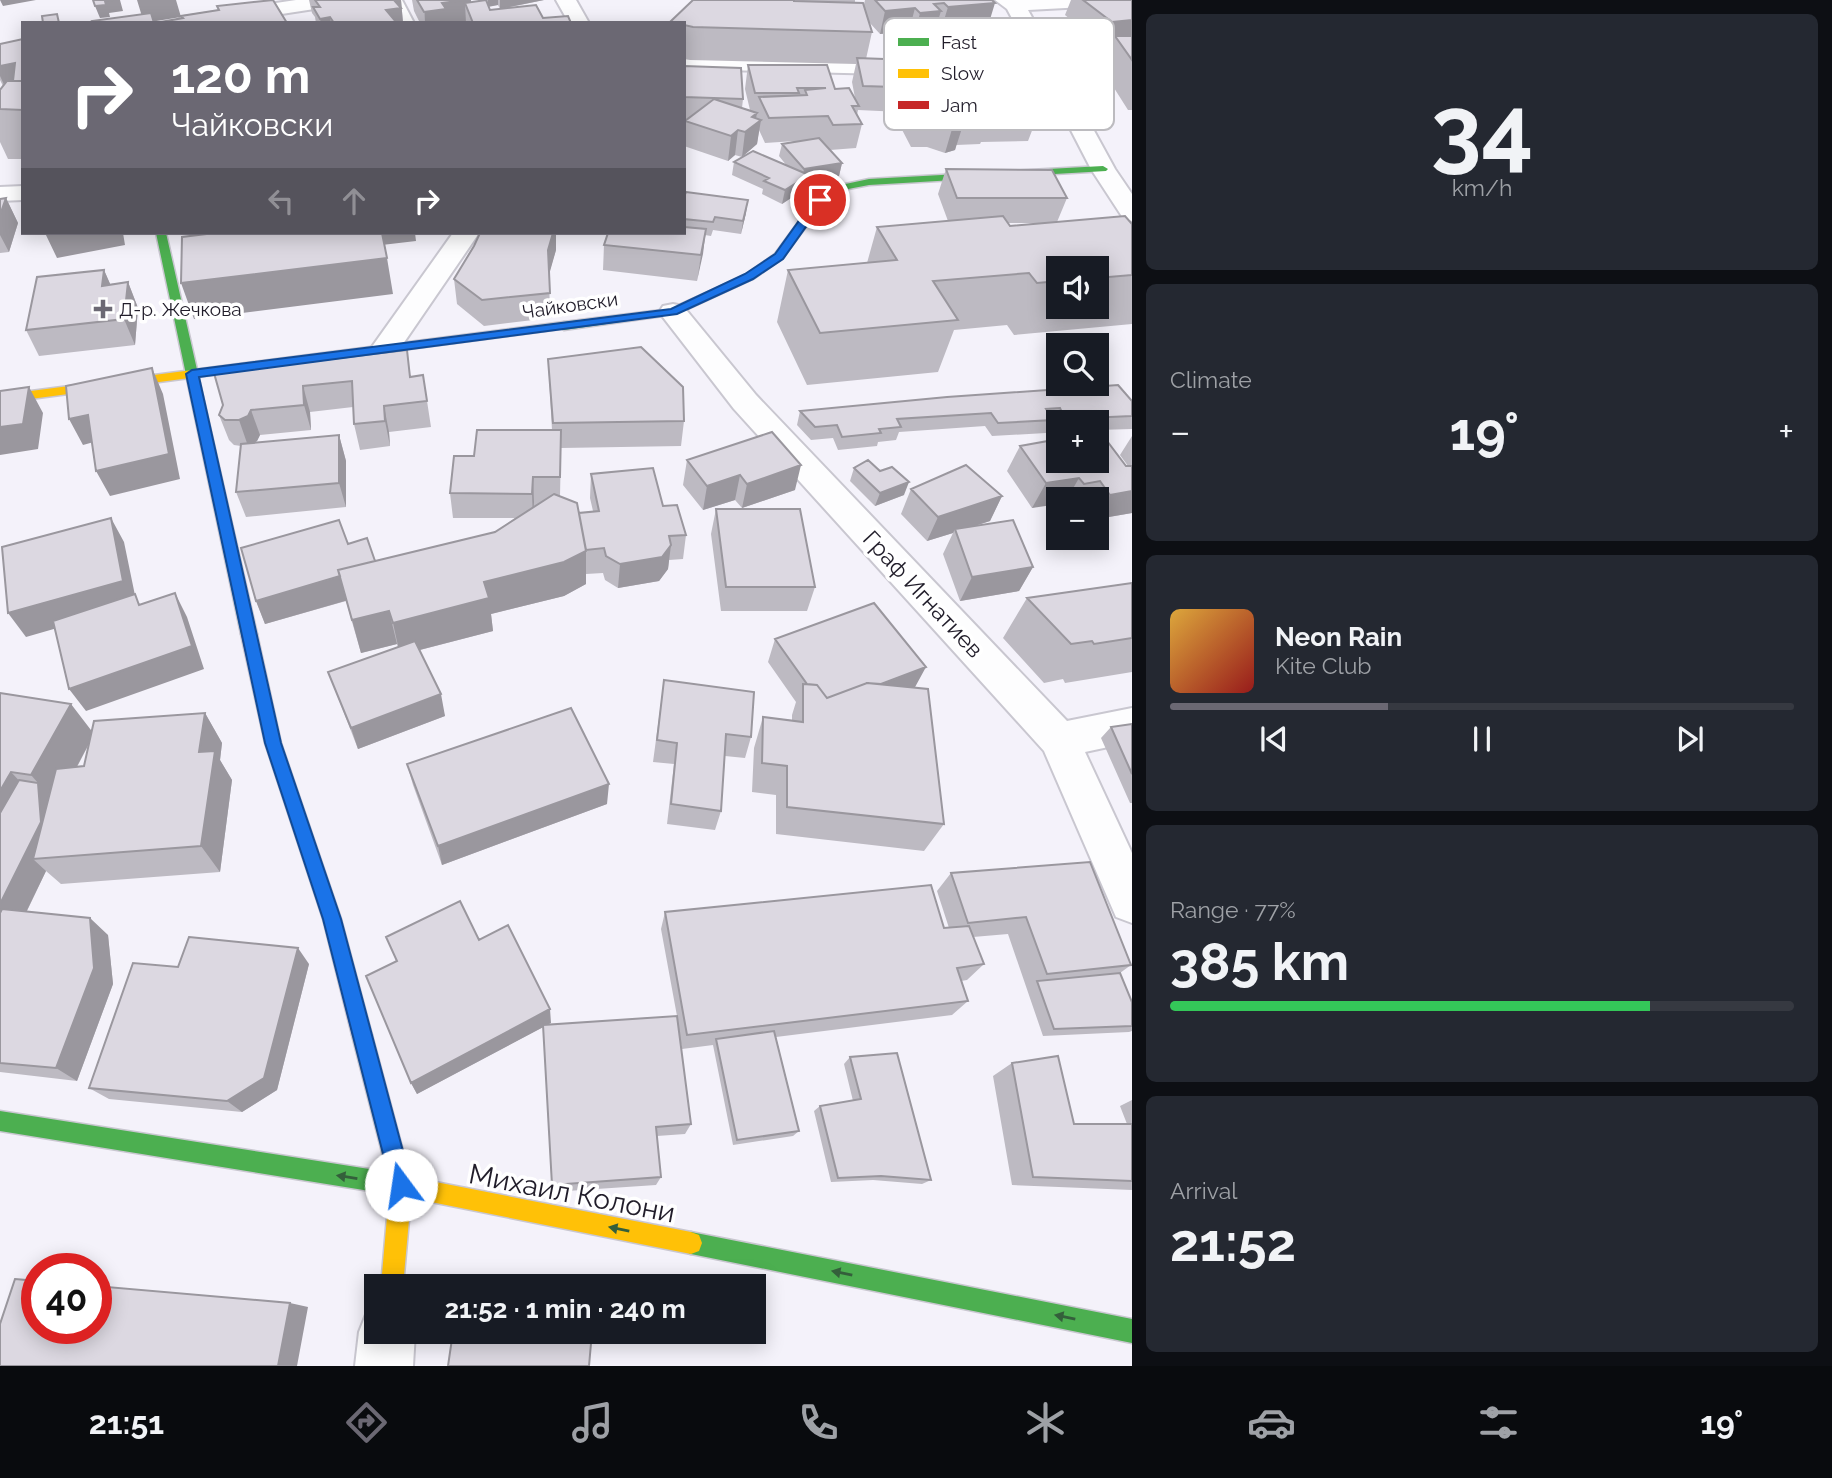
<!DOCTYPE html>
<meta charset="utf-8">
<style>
body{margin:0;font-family:Raleway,sans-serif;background:#242831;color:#f1f3f6;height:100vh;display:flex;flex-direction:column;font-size:26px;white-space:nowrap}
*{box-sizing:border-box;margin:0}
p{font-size:23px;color:#9ea1a6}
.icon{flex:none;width:38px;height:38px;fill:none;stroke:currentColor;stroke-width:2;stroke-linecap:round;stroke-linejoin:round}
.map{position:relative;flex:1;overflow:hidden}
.details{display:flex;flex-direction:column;gap:14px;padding:14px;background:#0d0f14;width:700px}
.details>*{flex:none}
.hud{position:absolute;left:21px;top:21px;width:665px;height:214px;border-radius:0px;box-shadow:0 4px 18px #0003;background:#6b6873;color:#fff;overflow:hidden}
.fabs{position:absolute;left:1046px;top:256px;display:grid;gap:14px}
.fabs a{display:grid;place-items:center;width:63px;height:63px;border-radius:0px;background:#171b24;box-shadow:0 4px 18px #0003;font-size:35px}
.speed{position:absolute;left:21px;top:1253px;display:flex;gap:14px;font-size:35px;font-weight:700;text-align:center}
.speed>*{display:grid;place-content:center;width:91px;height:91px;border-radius:50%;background:#171b24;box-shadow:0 4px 18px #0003;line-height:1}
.speed .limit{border:10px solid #d22;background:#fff;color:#111}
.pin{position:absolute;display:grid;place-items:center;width:60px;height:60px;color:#fff;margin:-30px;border:4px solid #fff;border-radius:50%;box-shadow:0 2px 7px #0007}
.me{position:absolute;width:77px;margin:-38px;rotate:346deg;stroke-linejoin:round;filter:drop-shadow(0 0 5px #0008)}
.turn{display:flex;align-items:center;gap:24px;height:147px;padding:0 35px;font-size:32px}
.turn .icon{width:91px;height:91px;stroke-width:2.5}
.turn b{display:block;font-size:49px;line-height:60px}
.lanes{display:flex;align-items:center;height:66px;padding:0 35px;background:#0003;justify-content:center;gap:35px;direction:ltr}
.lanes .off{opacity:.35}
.big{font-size:52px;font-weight:700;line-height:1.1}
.details .widget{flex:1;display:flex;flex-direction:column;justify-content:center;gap:10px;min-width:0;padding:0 24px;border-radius:10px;background:#242831}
.details .dial{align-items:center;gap:0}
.dial b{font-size:91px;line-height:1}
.song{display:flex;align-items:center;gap:21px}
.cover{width:84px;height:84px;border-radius:10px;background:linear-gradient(135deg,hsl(40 70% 55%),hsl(0 70% 35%))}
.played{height:7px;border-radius:4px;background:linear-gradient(90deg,#6b6873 35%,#363941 35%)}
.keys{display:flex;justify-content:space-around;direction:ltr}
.heat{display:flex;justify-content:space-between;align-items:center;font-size:38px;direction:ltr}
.charge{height:10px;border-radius:5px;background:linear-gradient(90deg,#34c759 77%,#363941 0)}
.trip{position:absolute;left:364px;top:1274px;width:402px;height:70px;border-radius:0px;background:#171b24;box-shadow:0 4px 18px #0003;font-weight:700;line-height:70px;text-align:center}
.menu{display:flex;height:112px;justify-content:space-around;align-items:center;background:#090b0e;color:#9ea1a6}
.menu .icon{width:49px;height:49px}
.menu .selected{color:#6b6873}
.menu b{font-size:32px;color:#f1f3f6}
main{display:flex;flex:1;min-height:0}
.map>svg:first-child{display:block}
</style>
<main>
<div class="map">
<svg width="1132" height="1366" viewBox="0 0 1132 1366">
<rect width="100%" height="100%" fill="#f4f2fa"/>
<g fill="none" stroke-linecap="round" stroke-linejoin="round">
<defs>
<path id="lane" d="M390 0H402L414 23H402Z"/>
<path id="street" d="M296 0H344L334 6 223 23H173L183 17Z
M556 0H576L589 23H569Z
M995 0H1113L1103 6 1028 10 1115 169 1132 194V221L1123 218 1091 169 1044 78 684 69V57L1037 65 1007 9Z
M23 186V200L0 201V187Z
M453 233H479L394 357 384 360 374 357 369 351Z
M673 304 683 306 756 395 1067 721 1132 708V742L1085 752 1132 853V923L1116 917 1044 751 734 409 659 312 663 306Z
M376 1308V1332H415L413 1366H355L359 1332 367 1312Z"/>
<path id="fast" d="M1103 166 1108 169 1106 171 869 185 843 190 824 202 783 258 753 279 677 314 564 330 558 326 564 322 670 309 745 275 775 254 816 198 836 186 869 179Z
M156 233H166L257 634 249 640 241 634Z
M0 1111 382 1171 390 1174 393 1182 390 1190 382 1193 0 1131Z
M691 1232 1132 1319V1343L691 1254 683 1251 680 1243 683 1235Z"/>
<path id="slow" d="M564 322 570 326 568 328 0 403V395Z
M362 1025 369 1028 372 1035 410 1177 691 1232 699 1235 702 1243 699 1251 691 1254 411 1198 403 1286H381L389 1194 374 1190 371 1182 374 1174 387 1172 352 1035 355 1028Z"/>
<path id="jam" d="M249 628 257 634 281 743 341 919 372 1035 369 1042 362 1045 355 1042 352 1035 323 919 265 743 241 634Z"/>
</defs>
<use href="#lane" stroke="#c9c7d0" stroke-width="4"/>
<use href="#street" stroke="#c9c7d0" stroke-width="4"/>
<use href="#fast" stroke="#c9c7d0" stroke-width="3"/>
<use href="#slow" stroke="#c9c7d0" stroke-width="3"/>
<use href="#jam" stroke="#c9c7d0" stroke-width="3"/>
<use href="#lane" fill="#fdfdfe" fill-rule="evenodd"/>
<use href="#street" fill="#fdfdfe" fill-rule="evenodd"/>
<use href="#fast" fill="#4caf50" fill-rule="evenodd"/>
<use href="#slow" fill="#ffc107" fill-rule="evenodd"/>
<use href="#jam" fill="#c62828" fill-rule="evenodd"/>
</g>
<path fill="#bdbac2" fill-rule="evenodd" d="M309 0H401L403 23H316L315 17 312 13Z
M412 0H472H471V2L483 0H544L501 9 543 18 571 23H420L414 11ZM498 5 500 9 490 10 489 6Z
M693 0H855V2L864 4 865 0H992L988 26 941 30 938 26 936 27 934 34 923 35 929 40 955 39V36L1025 53 1021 66 940 65 942 69 960 89 958 96 967 105 981 109 1033 128 1028 141 981 142 980 144 956 145 955 150 945 153 927 147H911L898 122 901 112 858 110 857 115 862 124 856 148 830 150 842 163 839 176 808 181 806 188 782 204 762 194 763 189 732 175 734 162 787 166 779 156 782 144 795 141 765 143 759 130 757 144 742 157 735 155 728 161 684 146V66L743 99 742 108 750 110 745 89 748 65 835 89 855 98 852 82 856 64 690 60 684 59V23ZM869 22 880 34 910 32 892 34 889 46 904 60 866 59 872 32Z
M1071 0H1132V110H1128L1102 69 1112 45 1103 46 1065 15Z
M23 39V159H8L0 142V90L3 86 0 80V44Z
M946 169 1067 198 1057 222 1132 224V324L1014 335 1007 325 954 330 938 372 807 385 777 322 788 270 867 263 877 227 948 221 938 194ZM1008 223H1038L1010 226ZM1059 268H1097V306H1059Z
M684 197 746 213 741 234 713 230 711 236 705 235 697 281 603 270 604 245 684 233Z
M6 198 18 223 9 252 0 253V199Z
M556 250 549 273 550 318 484 326 457 304 454 279Z
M104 270 110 284 128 282 138 308 135 345 39 356 26 330Z
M548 359 684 421 681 446 561 448 560 496 579 513 593 511 590 498 591 474 663 506 686 535 683 559 669 560 668 569 659 581 618 588 605 580 603 573 586 574V584L564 596 491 614 493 631 420 650 445 716 358 749 328 672 398 648 397 644 361 653 346 601 265 624 256 601 348 544 375 561 495 532 515 518H453L450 493 474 456 552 430Z
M214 373 411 377 423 375 431 427 389 432 390 446 360 450 354 424 353 407 310 412 311 430 260 435 257 441 254 443 339 435 346 461V507L246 517 236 492 241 446 234 445 229 440 219 415 223 405Z
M1132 401V429L1097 430V422H1059V432H1058L1053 421 1046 433 992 436 985 426 899 432 896 440 878 442 877 446 838 450 833 438 811 440 797 425 800 411Z
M1132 436V513L1097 519V499H1059L1032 508 1007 471 1020 446 1128 466 1120 455Z
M687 460 795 490 742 508 735 500 703 510 683 485Z
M854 468 904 495 875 506 850 481Z
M911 489 1002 496 990 521 975 526 1033 567 1019 591 960 601 943 554 953 533 927 541 901 514Z
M716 509 815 587 807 611H721L711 534Z
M1132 583V672L1065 683 1063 679 1044 683 1003 638 1027 598Z
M775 639 915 687 944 824 924 851 776 834V795L752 792 754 748 763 717 792 720V715L796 702 768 662Z
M664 680 751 737 745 758 725 756 721 811 715 830 667 824 674 764 653 762Z
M0 693 92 731 205 713 222 743 220 760 232 780 220 872 61 884 46 871 27 911 108 935 113 984 77 1081 0 1072ZM89 744 84 766 77 767Z
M1132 724V803H1130L1101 738 1111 727Z
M407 764 607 804 442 865 413 785Z
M951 873 1131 965 1120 973 1132 1026V1031L1129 1032 1043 1036 1008 934 973 937 984 964 967 980 961 981 968 1001 952 1015 776 1037 799 1131 793 1136 733 1145 713 1045 682 1049 677 1020 691 1124 685 1134 657 1136 661 1177 656 1185 552 1192 543 1027 417 1094 411 1083 551 1023 547 1025 677 1016 661 929 665 912 949 928 937 891Z
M309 964 277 1090 242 1112 109 1099 89 1088 178 967Z
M850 1057 931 1180 922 1184 873 1180 831 1182 814 1111 820 1106 853 1101 844 1064Z
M1012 1063 1074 1124H1127L1120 1106 1132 1100V1190L1012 1185 993 1076Z"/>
<path fill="#9a979e" d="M0 0H36L3 6Z
M113 0H120L123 11 109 13 110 17 100 18 95 6 105 1Z
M137 0H176L181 17 144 23Z
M392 0H401L403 23H388L386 10Z
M424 0H472H471L472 21 465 3 466 23H425Z
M488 0H498V5L488 7Z
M500 0H544L500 9Z
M995 3 988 26 941 30 948 7Z
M915 8 909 31 880 34 885 11Z
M941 11 934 34 914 36 920 13Z
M330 17 331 23H321L320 19Z
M1132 20V43L1115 36 1112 45 1103 46 1112 22Z
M15 63 12 90 7 91 0 76V66Z
M757 113 755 124 761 120 757 144 742 157 745 132 752 117Z
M963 125 955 150 945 153 952 129Z
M738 130 735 155 728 161 731 136Z
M842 163 839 176 808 181 806 188 782 204 785 190 802 180 804 169Z
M6 198 18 223 9 252 0 235V215Z
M748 200 746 213 741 234 743 221Z
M706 229 703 254 697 281 701 255Z
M45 233H123L125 245 57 258Z
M335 233H415L416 241 339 250Z
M553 233H556V250L549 275 548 250Z
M387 258 393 294 194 319 181 283Z
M104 270 115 295 102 286Z
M128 282 138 308 135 345 124 319Z
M152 368 163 394 180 479 110 496 96 471Z
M303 386 310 412 311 430 304 405Z
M29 387 43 413 38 449 0 455V427Z
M384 406 389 432 390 446 385 421Z
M251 410 260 435 257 441 248 446 239 420Z
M88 415 101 440 83 445 69 419Z
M339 435 346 461V507L339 483Z
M801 465 795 490 742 508 747 484Z
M740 475 735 500 703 510 707 486Z
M533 477 534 502 533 519 532 494Z
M1079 478 1067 499H1059V504L1032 508 1046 483Z
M909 482 904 495 875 506 880 493Z
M1132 491V513L1097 519V515L1110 495Z
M1002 496 990 521 956 532 955 529 953 533 927 541 938 517Z
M111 518 124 542 137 605 26 637 8 613Z
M671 545 668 569 659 581 618 588 620 564Z
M586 551V584L564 596 491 614 493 631 400 655 393 623 484 582Z
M377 566 383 590 265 624 256 601Z
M1033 567 1019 591 960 601 972 577Z
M175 593 187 617 204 669 86 711 69 689Z
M389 611 397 644 361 653 352 620Z
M926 667 914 689 824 707Z
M441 694 445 716 358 749 351 728Z
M71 704 94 734 57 804 33 859 46 871 0 966V904L38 783 31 775Z
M205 713 222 743 220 760 232 780 220 872 201 846 199 752Z
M11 772 38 801 0 851V791Z
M609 784 607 804 442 865 438 846Z
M90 918 108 935 113 984 77 1081 56 1068Z
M298 948 309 964 277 1090 242 1112 227 1101Z
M550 1009 551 1023 417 1094 411 1083Z
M290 1303 308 1307 297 1366H278Z"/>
<path fill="#dcd8e1" stroke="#9a979e" stroke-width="2" d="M93 0H113L105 1 106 5 95 6Z
M273 0 287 23H162L161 22 183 18 181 16 219 10 217 6Z
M315 0H394L401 8 386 10 397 23H334L330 17 320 19 313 7H320Z
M417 0H465L442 3 446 9 424 12Z
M486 0 490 10 536 5 543 18 568 16 571 23H473L465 3Z
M693 0H794V1L863 3 872 32 693 27 684 25V23L670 22Z
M875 0H992L995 3 948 7 944 3 934 4 941 11 920 13 915 8 885 11Z
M1083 0H1132V20L1112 22Z
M151 13 154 23H93L92 21Z
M57 14 59 23H43L42 16Z
M1115 36H1132V60Z
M23 39V81H13L15 63 0 66V44Z
M857 58 939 61 942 69 953 70 960 89 863 86Z
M748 65H827L835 89 849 88 859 106H852L862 124 833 125 828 116 769 118 759 97 807 95 805 90 826 88H797L799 93H755Z
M684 66 741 68 743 99 684 97Z
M7 81H23V110L0 109V90Z
M714 99 757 113 752 117 761 120 745 132 738 130 731 136 685 121Z
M819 138 842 163 804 169 782 144Z
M753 151 809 175 785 190 764 181 769 178 734 162Z
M946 169 1052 170 1067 198H957Z
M686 192 748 200 743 221 715 217 713 222 684 219V197Z
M6 198 0 215V199Z
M1003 216 1010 226 1125 216 1132 224V275L1097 278V268H1059V281L1037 283 1029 273 933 281 958 320 820 333 788 270 897 260 877 227Z
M684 227 706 229 701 255 604 245 608 233H684Z
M215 233H382L387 258 181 283 182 237Z
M480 233H553L548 250 550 293 482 300 454 279 474 246Z
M104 270 102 286 128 282 124 319 26 330 37 277Z
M641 347 683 387 684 421 553 423 548 359Z
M407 350 410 377 423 375 427 401 384 406 385 421 354 424 352 381 303 386 304 405 251 410 248 416 239 420H225L219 415 223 405 214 373Z
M152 368 169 454 96 471 88 415 69 419 66 386Z
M1118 385 1132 401V416L1065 419 1060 408 1046 409 1053 420 998 423 991 413 897 419 901 427 879 429 881 433 842 437 837 425 815 427 800 411 947 397Z
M29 387 23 424 0 427V391Z
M477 430H561L560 477H533L532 494 450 493 454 456H474Z
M772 432 801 465 747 484 740 475 707 486 687 460Z
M1097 433H1101L1126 466H1132V491L1110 495 1100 481 1084 484 1079 478 1046 483 1020 446 1059 439V460H1097Z
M339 435V483L236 492 241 444Z
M868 460 880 471 892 467 909 482 880 493 854 468Z
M966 465 1002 496 938 517 911 489Z
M653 468 663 506 677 505 686 535 669 536 671 545 662 557 620 564 606 556 604 548 586 550 579 513 599 511 591 474Z
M554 494 577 503 586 551 564 562 484 582 489 598 393 623 389 611 352 620 338 570 495 532Z
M716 509H800L815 587H726Z
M111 518 123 581 8 613 2 547Z
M339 520 348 544 367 538 375 561 338 570 340 576 256 601 241 548Z
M1013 520 1033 567 972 577 955 529Z
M1132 583V638L1094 644 1092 641 1071 644 1027 598Z
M175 593 192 646 69 689 53 621 135 594 139 605Z
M874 603 926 667 881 684 867 683 827 698 817 685 807 684 775 639Z
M415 641 441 694 351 728 328 672Z
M664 680 754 692 751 737 726 734 721 811 671 804 677 743 657 740Z
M867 683 928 689 944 824 787 807V766L762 763 763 717 803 722V684L817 685 827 698Z
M0 693 71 704 31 775 11 772 0 791Z
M571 708 609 784 438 846 407 764Z
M205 713 199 752 215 751 201 846 33 859 56 769 84 766 94 721Z
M1132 724V774L1111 727Z
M19 780 38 783 41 822 0 904V813Z
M1090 862 1131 965 1047 974 1026 917 968 923 951 873Z
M931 885 944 928 969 926 984 964 957 968 968 1001 687 1035 665 912Z
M460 901 479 940 508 925 550 1009 411 1083 366 976 397 961 386 937Z
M2 909 90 918 94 968 56 1068 0 1063V913Z
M189 937 298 948 264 1078 227 1101 89 1088 133 963 178 967Z
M1120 973 1132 1002V1026L1054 1029 1037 981Z
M677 1016 691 1124 656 1127 661 1177 552 1185 543 1025Z
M774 1031 799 1131 737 1140 716 1039Z
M897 1053 931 1180 881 1176 838 1178 820 1106 861 1099 850 1057Z
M1058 1056 1074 1124H1132V1181L1033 1177 1012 1063Z
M15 1279 37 1281V1328H96V1286L290 1303 278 1366H0V1324Z
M453 1332H592L589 1366H448Z"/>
<defs><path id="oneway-solid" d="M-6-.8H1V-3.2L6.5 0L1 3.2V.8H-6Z" transform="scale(1.75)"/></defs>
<g fill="#345f3b">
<use href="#oneway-solid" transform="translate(347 1177) rotate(-171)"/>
<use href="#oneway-solid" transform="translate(619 1229) rotate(-169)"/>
<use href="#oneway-solid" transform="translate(842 1273) rotate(-169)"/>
<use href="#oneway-solid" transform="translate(1065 1317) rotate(-169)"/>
</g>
<path fill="#1a73e8" stroke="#114b97" stroke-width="2" d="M816 197 825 200 783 259 753 279 677 314 199 377 281 743 341 919 412 1185 409 1193 401 1196 393 1193 323 919 265 743 186 374 192 370 671 309 745 274 775 254Z"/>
<path fill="#6b6873" stroke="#fff" stroke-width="2.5" d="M99.5 298.5h7v7h7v7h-7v7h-7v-7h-7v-7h7z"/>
<g text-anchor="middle" stroke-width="7" stroke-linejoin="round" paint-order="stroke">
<g font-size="19" fill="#211d2a" stroke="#fff">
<text transform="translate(570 305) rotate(-8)" y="7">Чайковски</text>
</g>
<g font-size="19" fill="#211d2a" stroke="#fff" text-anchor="start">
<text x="119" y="316">Д-р. Жечкова</text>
</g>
<g font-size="23" fill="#211d2a" stroke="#fff">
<text transform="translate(923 594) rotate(47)" y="8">Граф Игнатиев</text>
</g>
<g font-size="28" fill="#211d2a" stroke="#fff">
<text transform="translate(572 1193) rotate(11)" y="10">Михаил Колони</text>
</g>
</g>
<rect x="884" y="18" width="230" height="112" rx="10" fill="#fff" stroke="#bcbbbf" stroke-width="2"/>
<rect x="898" y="38" width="31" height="8" fill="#4caf50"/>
<rect x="898" y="69" width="31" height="9" fill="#ffc107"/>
<rect x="898" y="101" width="31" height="8" fill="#c62828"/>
<g font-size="19" fill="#211d2a">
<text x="941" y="49">Fast</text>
<text x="941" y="80">Slow</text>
<text x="941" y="112">Jam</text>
</g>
</svg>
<div class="fabs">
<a><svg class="icon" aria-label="sound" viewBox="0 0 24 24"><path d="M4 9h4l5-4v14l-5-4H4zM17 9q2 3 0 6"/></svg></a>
<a><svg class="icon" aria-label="search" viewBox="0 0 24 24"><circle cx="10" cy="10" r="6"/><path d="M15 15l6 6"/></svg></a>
<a>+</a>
<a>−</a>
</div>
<div class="speed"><div class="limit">40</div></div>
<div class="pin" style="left:820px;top:200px;background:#d93025"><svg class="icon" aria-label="arrive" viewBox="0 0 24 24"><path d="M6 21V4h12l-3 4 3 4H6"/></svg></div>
<svg class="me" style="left:401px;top:1185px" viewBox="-20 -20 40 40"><circle r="19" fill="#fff"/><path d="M0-13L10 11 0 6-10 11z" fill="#1a73e8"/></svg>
<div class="trip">21:52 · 1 min · 240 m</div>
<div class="hud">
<div class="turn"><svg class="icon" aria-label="right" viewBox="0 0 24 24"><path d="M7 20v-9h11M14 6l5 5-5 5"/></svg><div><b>120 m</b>Чайковски</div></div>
<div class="lanes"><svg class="icon off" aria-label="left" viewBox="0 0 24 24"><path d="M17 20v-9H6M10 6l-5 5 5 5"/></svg><svg class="icon off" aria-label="ahead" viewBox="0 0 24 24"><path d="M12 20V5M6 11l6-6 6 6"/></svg><svg class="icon" aria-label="right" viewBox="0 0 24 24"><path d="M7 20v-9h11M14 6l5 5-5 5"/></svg></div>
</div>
</div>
<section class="details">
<div class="widget dial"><b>34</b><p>km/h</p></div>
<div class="widget"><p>Climate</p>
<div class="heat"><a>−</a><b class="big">19°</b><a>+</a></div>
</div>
<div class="widget">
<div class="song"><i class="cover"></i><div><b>Neon Rain</b><p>Kite Club</p></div></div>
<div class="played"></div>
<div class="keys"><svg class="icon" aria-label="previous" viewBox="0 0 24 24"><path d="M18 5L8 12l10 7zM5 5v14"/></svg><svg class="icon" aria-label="pause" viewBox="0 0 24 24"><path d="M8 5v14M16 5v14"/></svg><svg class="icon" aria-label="next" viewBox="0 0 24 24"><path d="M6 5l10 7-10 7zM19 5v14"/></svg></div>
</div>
<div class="widget"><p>Range · 77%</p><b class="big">385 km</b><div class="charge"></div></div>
<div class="widget"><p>Arrival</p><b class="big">21:52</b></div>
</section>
</main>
<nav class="menu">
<b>21:51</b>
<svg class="icon selected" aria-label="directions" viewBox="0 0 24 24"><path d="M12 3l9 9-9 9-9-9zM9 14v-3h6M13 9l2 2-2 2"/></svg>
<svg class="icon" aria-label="music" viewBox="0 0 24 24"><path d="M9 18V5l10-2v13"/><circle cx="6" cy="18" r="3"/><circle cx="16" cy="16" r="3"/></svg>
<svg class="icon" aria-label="phone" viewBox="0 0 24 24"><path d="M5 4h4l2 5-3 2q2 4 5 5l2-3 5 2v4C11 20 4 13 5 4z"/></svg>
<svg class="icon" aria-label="climate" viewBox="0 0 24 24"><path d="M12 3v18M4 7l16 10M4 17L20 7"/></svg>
<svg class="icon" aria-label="car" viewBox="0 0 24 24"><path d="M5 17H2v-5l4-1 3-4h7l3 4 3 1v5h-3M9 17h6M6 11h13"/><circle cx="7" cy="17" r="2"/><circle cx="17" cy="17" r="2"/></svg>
<svg class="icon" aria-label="filters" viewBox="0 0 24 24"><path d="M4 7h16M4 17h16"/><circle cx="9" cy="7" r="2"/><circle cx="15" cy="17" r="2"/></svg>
<b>19°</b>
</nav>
